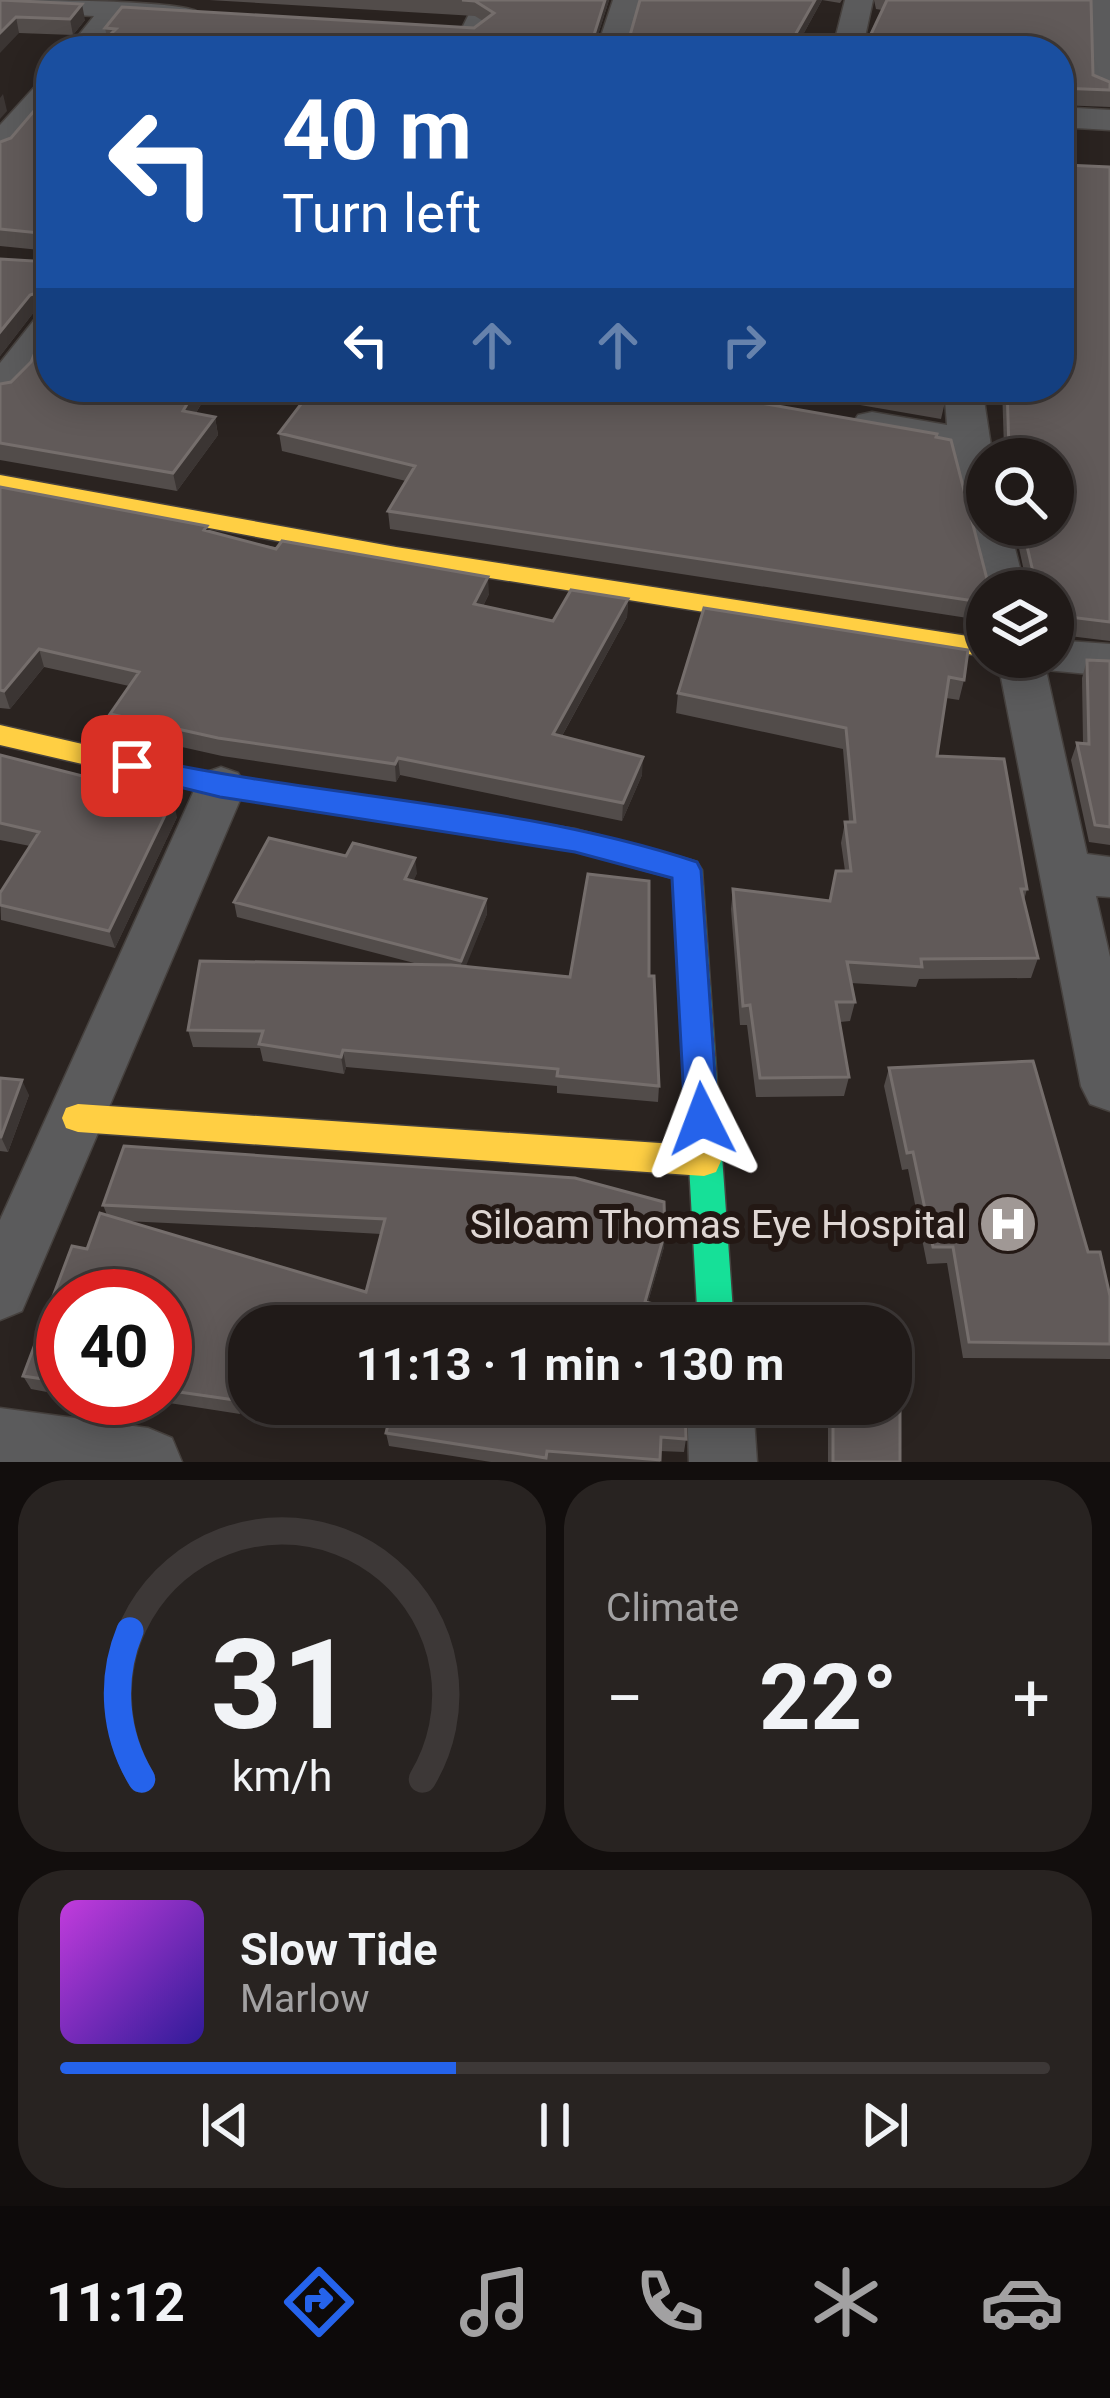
<!DOCTYPE html>
<meta charset="utf-8">
<style>
body{margin:0;font-family:Roboto,sans-serif;background:#282321;color:#f1f3f6;height:100vh;display:flex;flex-direction:column;font-size:45px;white-space:nowrap}
*{box-sizing:border-box;margin:0}
p{font-size:39px;color:#a2a1a2}
.icon{flex:none;width:66px;height:66px;fill:none;stroke:currentColor;stroke-width:2;stroke-linecap:round;stroke-linejoin:round}
.map{position:relative;height:1462px;overflow:hidden}
.sheet{display:flex;flex-direction:column;gap:18px;padding:18px;background:#120e0d;flex:1}
.sheet>*{flex:none}
.top-card{position:absolute;left:36px;top:36px;width:1038px;height:366px;border-radius:48px;box-shadow:0 6px 30px #0003,0 0 0 3px #3d3837;background:#1a4fa0;color:#fff;overflow:hidden}
.buttons{position:absolute;left:966px;top:438px;display:grid;gap:24px}
.buttons a{display:grid;place-items:center;width:108px;height:108px;border-radius:50%;background:#201a18;box-shadow:0 6px 30px #0003,0 0 0 3px #3d3837;font-size:60px}
.speed{position:absolute;left:36px;top:1269px;display:flex;gap:24px;font-size:60px;font-weight:700;text-align:center}
.speed>*{display:grid;place-content:center;width:156px;height:156px;border-radius:50%;background:#201a18;box-shadow:0 6px 30px #0003,0 0 0 3px #3d3837;line-height:1}
.speed .limit{border:18px solid #d22;background:#fff;color:#111}
.pin{position:absolute;display:grid;place-items:center;width:102px;height:102px;color:#fff;margin:-51px;border-radius:24px;box-shadow:0 6px 18px #0006}
.me{position:absolute;width:132px;margin:-66px;rotate:357deg;stroke-linejoin:round;filter:drop-shadow(0 0 9px #0008)}
.turn{display:flex;align-items:center;gap:42px;height:252px;padding:0 48px;font-size:54px}
.turn .icon{width:156px;height:156px;stroke-width:2.5}
.turn b{display:block;font-size:84px;line-height:102px}
.lanes{display:flex;align-items:center;height:114px;padding:0 48px;background:#0003;justify-content:center;gap:60px;direction:ltr}
.lanes .off{opacity:.35}
.big{font-size:90px;font-weight:700;line-height:1.1}
.sheet .card{flex:1;display:flex;flex-direction:column;justify-content:center;gap:18px;min-width:0;padding:0 42px;border-radius:48px;background:#282321}
.sheet .dial{align-items:center;gap:0}
.dial svg{height:312px;overflow:visible;fill:none;stroke:#3d3837;stroke-width:7;stroke-linecap:round;text-anchor:middle}
.dial text{fill:#f1f3f6;stroke:none}
.song{display:flex;align-items:center;gap:36px}
.cover{width:144px;height:144px;border-radius:18px;background:linear-gradient(135deg,hsl(290 70% 55%),hsl(250 70% 35%))}
.played{height:12px;border-radius:6px;background:linear-gradient(90deg,#2563eb 40%,#3d3837 40%)}
.keys{display:flex;justify-content:space-around;direction:ltr}
.heat{display:flex;justify-content:space-between;align-items:center;font-size:66px;direction:ltr}
.sheet .tiles{flex:1;display:grid;gap:18px;grid-template-columns:1fr 1fr}
.card:last-child{grid-column:span 2}
.trip{position:absolute;left:228px;top:1305px;width:684px;height:120px;border-radius:48px;background:#201a18;box-shadow:0 6px 30px #0003,0 0 0 3px #3d3837;font-weight:700;line-height:120px;text-align:center}
.tabs{display:flex;height:192px;justify-content:space-around;align-items:center;background:#0d0a0a;color:#a2a1a2}
.tabs .icon{width:84px;height:84px}
.tabs .current{color:#2563eb}
.tabs b{font-size:54px;color:#f1f3f6}
.map>svg:first-child{display:block}
</style>
<div class="map">
<svg width="1110" height="1462" viewBox="0 0 1110 1462">
<rect width="100%" height="100%" fill="#2a2320"/>
<g fill="none" stroke-linecap="round" stroke-linejoin="round">
<defs>
<path id="street" d="M0 0C35 0 180 0 198 12L183 21 123 17 97 51H66L94 16 0 11Z
M476 0H504L488 36 518 45 522 51 460 46 456 40Z
M613 0H641L626 51H596Z
M845 0H873L862 51H832Z
M1092 0H1110V99L1094 90 1090 69Z
M51 79V107L12 152 0 155V125L40 81Z
M1059 107 1110 110V130L1059 127Z
M51 312C51 345 37 391 0 401V363L38 315Z
M944 387H982L993 459H987V525H1009L1026 591H987V599L982 591 950 450 858 433 852 424 858 415 872 412 947 425Z
M1053 640 1110 644V676L1046 670 1087 854 1110 857V897L1096 896 1110 957V1111L1090 1104 1081 1086 997 657H1053Z
M221 767 238 773 246 786 22 1311 0 1320V1220L196 786 204 773Z
M687 1404H753L757 1462H689Z
M0 1408 148 1428 172 1438 182 1462H0Z"/>
<path id="fast" d="M470 813 575 829 687 859 697 862 702 870 734 1326H698L673 878 575 851 460 832 456 824 460 816Z"/>
<path id="slow" d="M0 475 396 547 987 639V657L396 563 0 489Z
M0 725 221 776 470 813 480 816 484 824 480 832 470 835 221 796 0 745Z
M78 1104 704 1146 716 1150 721 1161 716 1172 704 1176 78 1132 66 1128 62 1118 66 1108Z"/>
</defs>
<use href="#street" stroke="#46413e" stroke-width="3"/>
<use href="#fast" stroke="#46413e" stroke-width="3"/>
<use href="#slow" stroke="#46413e" stroke-width="3"/>
<use href="#street" fill="#5b5b5c" fill-rule="evenodd"/>
<use href="#fast" fill="#16e098" fill-rule="evenodd"/>
<use href="#slow" fill="#ffcf43" fill-rule="evenodd"/>
</g>
<path fill="#524c4a" fill-rule="evenodd" d="M0 0 85 20 73 35 19 33Z
M209 0H609L597 38 629 39 640 0H842L840 3 822 0 794 51H93L107 37 105 28H474L483 21 475 16Z
M874 0H1091L1093 75 1110 90V107L1059 105V51H863L882 10 876 9Z
M51 91V387H211L196 413 215 417 218 435 177 491 0 460V384L11 382 31 362 48 322 50 308 34 312 0 356V259L50 262V251L0 246V142L11 138Z
M1065 165 1110 167V641L1053 634V591H987V621L390 529 388 511 406 481 282 451 279 433 936 437 988 583 994 584 1025 576 1014 525H1053V459H993L996 448 1004 449 1002 387H1059Z
M756 387H944L945 402 941 419Z
M0 487 489 594 483 606 553 621 628 599 627 617 562 736 642 775 622 821 400 775 396 782 222 756 115 732 110 714 129 686 44 667 10 709 0 708Z
M704 608 964 680 959 700 946 698 937 756 1027 889 1024 900 1038 958 1031 978 919 979 916 987 851 983 855 1002 850 1021 840 1022 849 1077 844 1096 756 1097 747 1025H740L731 909 733 889 830 901 845 871 841 843 845 822H849L843 749 676 713 678 693Z
M1087 660 1110 661V845L1089 842 1071 760 1077 743 1083 744 1082 678Z
M0 755 177 817 115 948 1 920 0 893 30 846 0 840Z
M417 873 413 881 486 899 487 914 465 966 570 977 649 976 659 1086 658 1102 557 1093V1086L346 1067 344 1074 263 1061 260 1048 193 1047 188 1030 418 964 237 917 234 902Z
M889 1068 1088 1252 1110 1296V1359L963 1358 947 1263 927 1264 908 1169 902 1170 884 1086Z
M0 1078 29 1095 8 1152 0 1151Z
M124 1146 575 1178 664 1202V1247L648 1302 667 1307 664 1326H249V1379L240 1414 137 1398H165V1296H63V1395L31 1389 23 1376 72 1246 87 1249 100 1213 107 1215 103 1205ZM125 1221 274 1228 381 1234 366 1292Z
M83 1398H117L115 1403Z
M341 1404H685L686 1439 684 1452 660 1451V1462H491L389 1446 386 1433 389 1421 343 1413Z
M832 1404H862L900 1462H828V1418Z"/>
<path fill="#3b3533" d="M605 0H609L593 51V38Z
M815 0H822L794 51H786Z
M82 4 85 20 73 35 70 19Z
M16 17 19 33 0 53V33Z
M3 94 7 111 0 119V98Z
M46 290 50 308 34 312 0 356V332L30 295Z
M197 387H211L187 428 183 411Z
M215 417 218 435 177 491 173 473Z
M488 577 489 594 475 622 474 604Z
M628 599 627 617 553 752V734Z
M39 649 44 667 10 709 4 691Z
M643 757 642 775 622 821 623 803Z
M398 758 400 775 396 782 395 764Z
M173 799 177 817 115 948 109 931Z
M415 858 417 873 407 895 405 879Z
M486 899 487 914 462 976 461 961Z
M343 1050 346 1067 344 1074 341 1057Z
M22 1080 29 1095 8 1152 1 1137Z
M665 1232 664 1247 644 1316 645 1302Z
M248 1354 249 1379 240 1414 235 1400Z"/>
<path fill="#615a59" stroke="#756e6c" stroke-width="3" d="M0 0 82 4 70 19 16 17 0 33Z
M462 0H605L593 38 629 39 640 0H815L786 51H93L116 29 105 28 122 7 474 28 494 13 475 1Z
M887 0H1091L1093 75 1110 82V90L1059 88V51H958L915 45V51H863Z
M51 91V295L46 290 30 295 0 332V259L50 262V234L0 229V142L11 138Z
M1059 141 1065 165 1110 167V622L1053 615V591H987V603L388 511 415 466 279 433 314 387H670L937 434 936 437 951 440 988 583 994 584 996 578 1034 576 1022 525H1053V459H996V448L1009 450 1007 387H1059Z
M51 297V387H197L183 411 215 417 173 473 0 443V384L11 382 31 362 48 322Z
M860 387H944L945 402Z
M0 487 207 526 204 530 276 549 282 541 488 577 474 604 553 621 571 590 628 599 553 734 643 757 623 803 398 758 395 764 218 738 110 714 139 672 39 649 4 691 0 690Z
M704 608 968 650 964 680 949 677 937 756 1004 759 1027 889H1021L1038 958 921 959 922 967 847 962 855 1002H836L849 1077 760 1078 750 1005 743 1006 733 889 830 901 836 871H851L845 822H855L846 728 678 693Z
M1087 660 1110 661V827L1095 825 1077 743 1089 744Z
M0 755 173 799 109 931 0 905V893L39 832 0 823Z
M269 838 346 856 353 843 415 858 405 879 486 899 461 961 234 902Z
M588 874 649 881V976H654L659 1086 557 1076 558 1069 343 1050 341 1057 259 1044 263 1031 188 1030 200 961 451 965 570 977Z
M1033 1061 1088 1252H1100L1110 1296V1344L969 1342 953 1247H933L913 1152 907 1153 889 1068Z
M0 1078 22 1080 1 1137H0Z
M124 1146 575 1178 664 1202 665 1232 645 1302 667 1307 662 1326H249V1354L235 1400 165 1390V1296H63V1382L23 1376 72 1246 87 1249 100 1213 366 1292 385 1219 103 1205Z
M366 1404H685L686 1439 661 1437 660 1460 547 1451 546 1458 386 1433 392 1408Z
M833 1404H862L900 1409V1462H833Z"/>
<path fill="#2563eb" stroke="#184099" stroke-width="3" d="M132 756C319 798 515 802 697 862L701 870 718 1119 713 1130 702 1134 690 1130 685 1119 672 878 575 852 220 797 122 773 118 766Z"/>
<defs>
<symbol id="hospital-disc" viewBox="-11 -11 22 22"><circle r="9.5" fill="#a09895" stroke="#231814"/><path d="M-5-5h3v3.5h4V-5h3V5h-3V1.5h-4V5h-3Z" fill="#fff"/></symbol>
</defs>
<g fill-rule="evenodd">
<use href="#hospital-disc" x="975" y="1191" width="66" height="66"/>
</g>
<g text-anchor="middle" stroke-width="12" stroke-linejoin="round" paint-order="stroke">
<g font-size="39" fill="#dfd7d4" stroke="#231814" text-anchor="end">
<text x="966" y="1238">Siloam Thomas Eye Hospital</text>
</g>
</g>
</svg>
<div class="buttons">
<a><svg class="icon" aria-label="search" viewBox="0 0 24 24"><circle cx="10" cy="10" r="6"/><path d="M15 15l6 6"/></svg></a>
<a><svg class="icon" aria-label="layers" viewBox="0 0 24 24"><path d="M12 4l9 5-9 5-9-5zM3 14l9 5 9-5"/></svg></a>
</div>
<div class="speed"><div class="limit">40</div></div>
<div class="pin" style="left:132px;top:766px;background:#d93025"><svg class="icon" aria-label="arrive" viewBox="0 0 24 24"><path d="M6 21V4h12l-3 4 3 4H6"/></svg></div>
<svg class="me" style="left:702px;top:1119px" viewBox="-20 -20 40 40"><path d="M0-17L14 15 0 8-14 15z" fill="#2563eb" stroke="#fff" stroke-width="4"/></svg>
<div class="trip">11:13 · 1 min · 130 m</div>
<div class="top-card">
<div class="turn"><svg class="icon" aria-label="left" viewBox="0 0 24 24"><path d="M17 20v-9H6M10 6l-5 5 5 5"/></svg><div><b>40 m</b>Turn left</div></div>
<div class="lanes"><svg class="icon" aria-label="left" viewBox="0 0 24 24"><path d="M17 20v-9H6M10 6l-5 5 5 5"/></svg><svg class="icon off" aria-label="ahead" viewBox="0 0 24 24"><path d="M12 20V5M6 11l6-6 6 6"/></svg><svg class="icon off" aria-label="ahead" viewBox="0 0 24 24"><path d="M12 20V5M6 11l6-6 6 6"/></svg><svg class="icon off" aria-label="right" viewBox="0 0 24 24"><path d="M7 20v-9h11M14 6l5 5-5 5"/></svg></div>
</div>
</div>
<section class="sheet">
<div class="tiles">
<div class="card dial"><svg viewBox="0 0 100 80">
<path d="M14 69A42 42 0 1 1 86 69"/>
<path d="M14 69A42 42 0 0 1 11 31" stroke="#2563eb"/>
<text x="50" y="56" font-size="32" font-weight="700">31</text>
<text x="50" y="72" font-size="11">km/h</text>
</svg></div>
<div class="card"><p>Climate</p>
<div class="heat"><a>−</a><b class="big">22°</b><a>+</a></div>
</div>
<div class="card">
<div class="song"><i class="cover"></i><div><b>Slow Tide</b><p>Marlow</p></div></div>
<div class="played"></div>
<div class="keys"><svg class="icon" aria-label="previous" viewBox="0 0 24 24"><path d="M18 5L8 12l10 7zM5 5v14"/></svg><svg class="icon" aria-label="pause" viewBox="0 0 24 24"><path d="M8 5v14M16 5v14"/></svg><svg class="icon" aria-label="next" viewBox="0 0 24 24"><path d="M6 5l10 7-10 7zM19 5v14"/></svg></div>
</div>
</div>
</section>
<nav class="tabs">
<b>11:12</b>
<svg class="icon current" aria-label="directions" viewBox="0 0 24 24"><path d="M12 3l9 9-9 9-9-9zM9 14v-3h6M13 9l2 2-2 2"/></svg>
<svg class="icon" aria-label="music" viewBox="0 0 24 24"><path d="M9 18V5l10-2v13"/><circle cx="6" cy="18" r="3"/><circle cx="16" cy="16" r="3"/></svg>
<svg class="icon" aria-label="phone" viewBox="0 0 24 24"><path d="M5 4h4l2 5-3 2q2 4 5 5l2-3 5 2v4C11 20 4 13 5 4z"/></svg>
<svg class="icon" aria-label="climate" viewBox="0 0 24 24"><path d="M12 3v18M4 7l16 10M4 17L20 7"/></svg>
<svg class="icon" aria-label="car" viewBox="0 0 24 24"><path d="M5 17H2v-5l4-1 3-4h7l3 4 3 1v5h-3M9 17h6M6 11h13"/><circle cx="7" cy="17" r="2"/><circle cx="17" cy="17" r="2"/></svg>
</nav>
